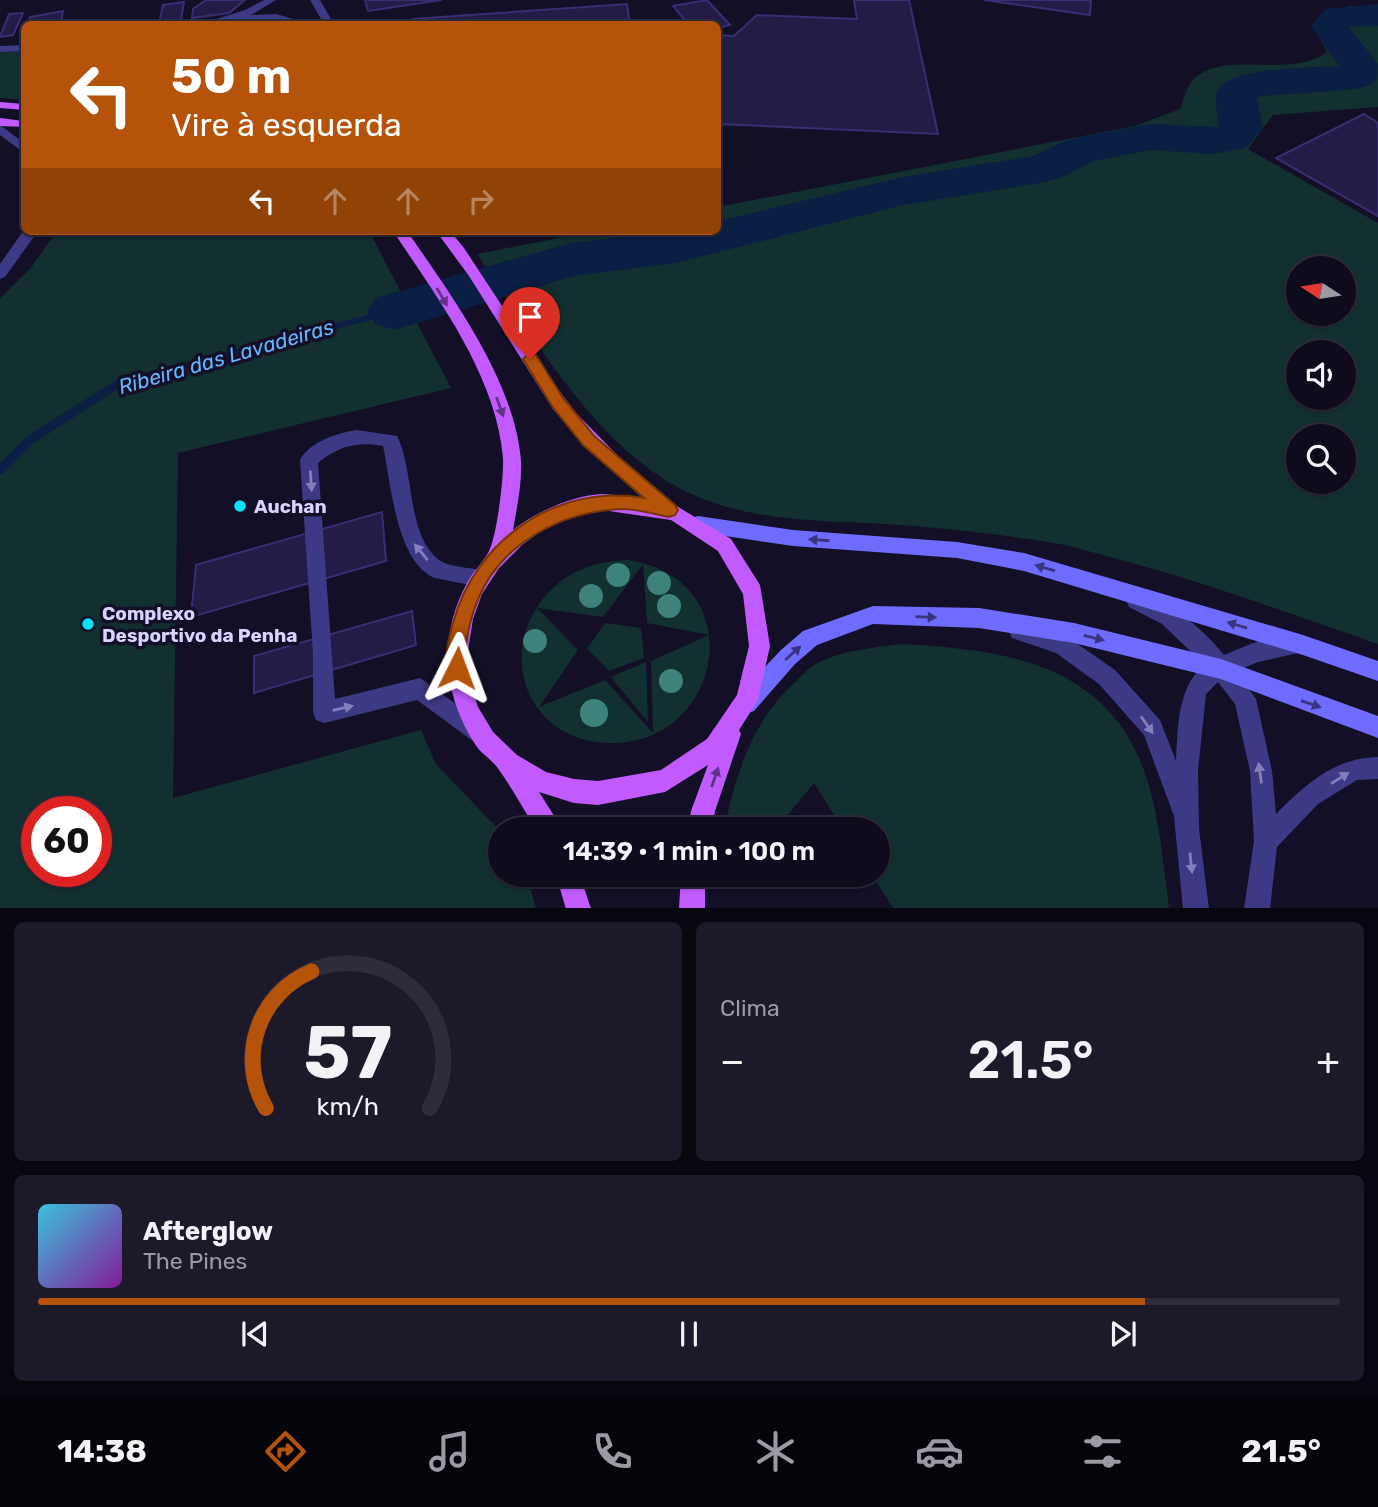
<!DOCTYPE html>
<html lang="pt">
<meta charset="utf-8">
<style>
body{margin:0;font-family:Rubik,sans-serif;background:#1c1929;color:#f1f3f6;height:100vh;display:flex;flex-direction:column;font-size:26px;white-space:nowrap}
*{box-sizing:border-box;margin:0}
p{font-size:23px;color:#9b9ba3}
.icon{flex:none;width:38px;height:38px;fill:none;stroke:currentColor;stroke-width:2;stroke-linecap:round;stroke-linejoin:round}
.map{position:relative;height:908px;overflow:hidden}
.details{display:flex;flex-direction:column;gap:14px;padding:14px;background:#08060f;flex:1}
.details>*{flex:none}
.hud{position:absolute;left:21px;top:21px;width:700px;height:214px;border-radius:10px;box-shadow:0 2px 5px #0004,0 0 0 2px #2e2b3b;background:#b45309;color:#fff;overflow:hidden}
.needle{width:46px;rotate:282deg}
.controls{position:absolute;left:1286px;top:256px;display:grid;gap:14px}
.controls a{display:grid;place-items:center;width:70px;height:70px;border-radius:50%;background:#0e0b1c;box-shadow:0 2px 5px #0004,0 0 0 2px #2e2b3b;font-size:35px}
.speed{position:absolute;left:21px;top:796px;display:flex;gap:14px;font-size:35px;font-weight:700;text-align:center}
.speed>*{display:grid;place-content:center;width:91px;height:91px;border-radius:50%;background:#0e0b1c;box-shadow:0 2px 5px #0004,0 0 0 2px #2e2b3b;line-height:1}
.speed .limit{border:10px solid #d22;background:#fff;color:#111}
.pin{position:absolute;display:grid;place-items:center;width:60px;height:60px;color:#fff;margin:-72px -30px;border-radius:50% 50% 50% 0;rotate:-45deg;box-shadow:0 0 7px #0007}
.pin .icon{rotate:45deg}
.me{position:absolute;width:77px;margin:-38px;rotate:3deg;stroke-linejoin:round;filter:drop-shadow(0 0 5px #0008)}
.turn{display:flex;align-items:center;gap:24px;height:147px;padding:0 35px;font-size:32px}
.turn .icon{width:91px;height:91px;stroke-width:2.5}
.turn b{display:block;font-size:49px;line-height:60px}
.lanes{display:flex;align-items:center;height:66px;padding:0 35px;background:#0003;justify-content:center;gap:35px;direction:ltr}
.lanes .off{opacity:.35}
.big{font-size:52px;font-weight:600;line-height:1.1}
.details .tile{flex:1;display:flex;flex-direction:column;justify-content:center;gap:10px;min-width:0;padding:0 24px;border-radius:10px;background:#1c1929}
.details .dial{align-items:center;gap:0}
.dial svg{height:182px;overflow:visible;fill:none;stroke:#2e2b3b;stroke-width:7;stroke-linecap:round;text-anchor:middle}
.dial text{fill:#f1f3f6;stroke:none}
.song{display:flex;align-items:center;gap:21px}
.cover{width:84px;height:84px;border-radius:10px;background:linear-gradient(135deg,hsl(190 70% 55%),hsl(290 70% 35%))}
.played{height:7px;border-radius:4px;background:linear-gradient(90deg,#b45309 85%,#2e2b3b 85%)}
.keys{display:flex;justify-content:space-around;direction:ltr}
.heat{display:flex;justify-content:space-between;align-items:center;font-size:38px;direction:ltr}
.details .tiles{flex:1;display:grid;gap:14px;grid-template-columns:1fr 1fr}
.tile:last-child{grid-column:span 2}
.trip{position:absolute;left:488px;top:817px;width:402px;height:70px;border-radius:35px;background:#0e0b1c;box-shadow:0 2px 5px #0004,0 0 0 2px #2e2b3b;font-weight:600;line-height:70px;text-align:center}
.tabs{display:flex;height:112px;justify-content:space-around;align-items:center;background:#06040b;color:#9b9ba3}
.tabs .icon{width:49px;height:49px}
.tabs .selected{color:#b45309}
.tabs b{font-size:32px;color:#f1f3f6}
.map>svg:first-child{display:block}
</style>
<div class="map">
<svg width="1378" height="909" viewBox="0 0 1378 909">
<rect width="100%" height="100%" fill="#130f26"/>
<path fill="#12302f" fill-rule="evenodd" d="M1350 6H1378V107L1273 115 1248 149 1378 223V644C1293 615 1208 583 1121 560 1101 555 1080 548 1060 544 1002 534 944 528 886 524 815 520 744 522 679 488 593 442 530 333 477 254L594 231H718V207L1135 126 1180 109C1183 100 1187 85 1194 79 1226 49 1289 80 1327 52L1313 25 1327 13ZM1298 268H1344V313H1298ZM1298 352H1344V397H1298ZM1298 436H1344V481H1298Z
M24 51V100L0 98V52Z
M57 231H369L451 388 178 453 173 798 421 730 436 764 500 831V875H526L536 908H0V298L30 269ZM37 812H96V872H37Z
M627 560C753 577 725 745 610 743 587 743 564 735 547 719 504 677 519 608 567 577 585 565 606 561 627 560ZM643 564 647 623 709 635 651 661 653 733 605 680 539 707 578 650 537 608 603 617Z
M605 623 641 628 644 658 609 671 587 649Z
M902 644C1018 650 1121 668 1152 797 1161 833 1164 871 1169 908H893L872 875H878V830L843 829 814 783 776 829 725 826C736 772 753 721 794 683 800 678 807 669 814 665 840 650 873 648 902 644Z
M646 662 648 722 611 677Z"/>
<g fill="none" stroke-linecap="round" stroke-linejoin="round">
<path fill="#0a1f44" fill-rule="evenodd" d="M394 308 397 309 399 311 397 313 122 386 34 443 4 473 0 474V463L26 437 116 380Z"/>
<path fill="#0a1f44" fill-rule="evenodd" d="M1378 4V26L1349 27 1378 64 1377 79 1370 85 1356 89 1263 96 1257 98 1263 128 1246 148 1213 154 1150 150 1094 161 1061 178 1045 182 904 205 675 263 574 276 394 330 375 324 367 311 375 298 571 243 673 231H718V221L903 177 1033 156 1065 141 1081 137 1150 124 1218 127C1220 117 1212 100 1218 90 1231 66 1314 68 1339 66L1311 26 1325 9Z"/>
</g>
<path fill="#241b47" stroke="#3b2d73" stroke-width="2" d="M206 0H245L229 13 192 18 193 9Z
M365 0H442L368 11Z
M707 0 730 25 718 28V24H688L673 6Z
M854 0H909L938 134 718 124V35L734 36 757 15 857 19Z
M984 0H1091L1090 15Z
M184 2 181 20 159 23 163 5Z
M627 4 630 24H412L413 19Z
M63 11 61 24H28L30 17Z
M23 13 13 35 0 37 9 14Z
M1364 114 1378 123V216L1276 158Z
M382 512 386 561 191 617 196 565Z
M412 611 416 645 254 693V656Z"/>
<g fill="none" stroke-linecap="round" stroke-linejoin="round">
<path fill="#3d3a85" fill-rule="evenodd" d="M0 125 24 143V153L0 135Z
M24 230 38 231 5 277 0 279V264Z
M357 430 397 436C415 471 406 535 439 560 450 568 473 567 487 572L490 578 487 584 480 587 435 578C396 563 391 482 383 446 358 441 338 446 318 463L335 699 420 678 489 728 492 736 489 744 481 747 417 700 324 723 316 720 313 712V653L300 460C310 441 338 433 357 430Z"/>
<path fill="#3d3a85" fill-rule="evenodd" d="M264 0H276L251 15 276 14 310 24H294L276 20 201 24 245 10Z
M310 0H320L334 24H324Z
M24 45V51L0 52V46Z
M1136 591C1171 604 1201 626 1224 655 1246 646 1280 629 1303 638L1306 645 1303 652 1258 662 1236 671 1256 699 1272 771 1276 814C1306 784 1334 758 1378 757V779L1357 780 1318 804 1277 847 1270 909H1244L1254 841 1250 771 1235 704 1218 682 1206 694 1198 770 1199 829 1209 909H1183L1174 816 1144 735 1099 684 1056 653 1012 638 1009 631 1012 624 1019 621 1069 638 1115 670 1160 720 1176 761C1178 729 1177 685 1205 665L1162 624 1129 607 1126 600 1129 593Z"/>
<path fill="#6f6bff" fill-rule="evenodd" d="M698 516 793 530 957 542 1024 553 1303 635 1378 661V681L1303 655 1024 571 957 558 793 546 698 532 691 530 689 524 691 518Z
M873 606 979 608 1074 623 1221 659 1378 716V738L1221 679 1074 643 979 628 873 624 817 645 795 664 754 711 746 714 738 711 735 703 738 695 781 650 803 631Z"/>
<path fill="#c25bff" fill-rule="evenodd" d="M0 102 24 104V110L0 108Z
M0 118 24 121V127L0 126Z
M393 231H407C451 295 515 381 521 461 522 484 517 507 513 530 536 512 571 496 601 494 615 494 632 499 646 501L590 451 553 409 469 276 436 231H450L464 248 550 379 577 414 616 454 675 505 731 539 760 585 770 646 758 700 739 730 741 734 715 811 712 830H688L691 811 708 765 665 792 598 805 574 803 539 792 563 830H537C523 809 511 786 497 767 490 758 480 753 475 744 443 695 438 636 467 583 473 572 482 563 488 553 497 538 504 476 503 458 496 375 438 299 393 231ZM602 510 671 520 718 551 743 594 749 646 737 695 707 739 661 770 598 781 574 779 546 772 517 755 493 732 478 707 470 682 468 651 473 619 482 594 499 568 522 545 541 531 569 518Z
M556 875H580L591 909H566Z
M681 875H705V909H679Z"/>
</g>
<g fill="#3d827b">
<circle cx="618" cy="575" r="12"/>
<circle cx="659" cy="583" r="12"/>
<circle cx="591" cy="596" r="12"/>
<circle cx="669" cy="606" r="12"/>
<circle cx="535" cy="641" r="12"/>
<circle cx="671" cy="681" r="12"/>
<circle cx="594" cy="713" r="14"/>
</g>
<defs><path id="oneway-solid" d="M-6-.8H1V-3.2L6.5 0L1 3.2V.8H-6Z" transform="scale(1.75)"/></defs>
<g fill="#623188">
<use href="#oneway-solid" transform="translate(442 297) rotate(60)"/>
<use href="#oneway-solid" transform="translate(500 407) rotate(70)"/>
<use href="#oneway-solid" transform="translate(715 777) rotate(-71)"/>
</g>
<g fill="#837fbc">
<use href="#oneway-solid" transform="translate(311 481) rotate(86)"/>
<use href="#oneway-solid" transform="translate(421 552) rotate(-129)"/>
<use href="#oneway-solid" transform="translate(343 708) rotate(-13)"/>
<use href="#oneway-solid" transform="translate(1147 725) rotate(55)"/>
<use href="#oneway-solid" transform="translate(1260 773) rotate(-98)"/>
<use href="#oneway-solid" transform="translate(1340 778) rotate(-32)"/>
<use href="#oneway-solid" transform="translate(1191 863) rotate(84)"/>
</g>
<g fill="#38347d">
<use href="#oneway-solid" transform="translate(819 540) rotate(-176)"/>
<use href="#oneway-solid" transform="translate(1045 568) rotate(-164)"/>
<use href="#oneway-solid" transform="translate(926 617) rotate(2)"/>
<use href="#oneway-solid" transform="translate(1237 625) rotate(-163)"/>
<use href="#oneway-solid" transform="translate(1094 638) rotate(14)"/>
<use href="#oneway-solid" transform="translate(793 653) rotate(-42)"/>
<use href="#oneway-solid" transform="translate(1311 704) rotate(19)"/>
</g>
<path fill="#b45309" stroke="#753606" stroke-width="2" d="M530 353 536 355 563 398 594 436 675 505 678 510 675 515 669 517C654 514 637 509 622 509 562 511 499 544 477 602 472 614 468 631 466 644 465 655 468 665 464 675L457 678 450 675C443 659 448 640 453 623 476 539 557 483 644 498L583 445 552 406 523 359Z"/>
<g fill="#00e5ff" stroke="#130f26" stroke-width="2.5">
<circle cx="240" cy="506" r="7"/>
<circle cx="88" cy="624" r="7"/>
</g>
<g text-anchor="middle" stroke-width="7" stroke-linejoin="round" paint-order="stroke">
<g font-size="19" font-weight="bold" fill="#d9d4ff" stroke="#130f26" text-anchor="start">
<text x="254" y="513">Auchan</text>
<text x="102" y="620">Complexo<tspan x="102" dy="22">Desportivo da Penha</tspan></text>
</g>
<g font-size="21" font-style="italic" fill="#62b6ff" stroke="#130f26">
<text transform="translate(226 357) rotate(-16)" y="7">Ribeira das Lavadeiras</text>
</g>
</g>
</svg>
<div class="controls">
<a><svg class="needle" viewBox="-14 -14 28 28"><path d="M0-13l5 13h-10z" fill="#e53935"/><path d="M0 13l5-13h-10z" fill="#9b9ba3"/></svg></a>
<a><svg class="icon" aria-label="sound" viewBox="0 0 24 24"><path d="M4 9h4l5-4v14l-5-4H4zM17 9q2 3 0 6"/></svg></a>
<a><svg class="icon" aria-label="search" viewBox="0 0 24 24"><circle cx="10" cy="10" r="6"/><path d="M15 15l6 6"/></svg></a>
</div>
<div class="speed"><div class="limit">60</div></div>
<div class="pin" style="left:530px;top:359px;background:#d93025"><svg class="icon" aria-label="arrive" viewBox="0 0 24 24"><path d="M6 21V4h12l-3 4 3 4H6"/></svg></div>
<svg class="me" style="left:457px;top:668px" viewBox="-20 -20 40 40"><path d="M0-17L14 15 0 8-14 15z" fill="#b45309" stroke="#fff" stroke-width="4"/></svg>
<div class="trip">14:39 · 1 min · 100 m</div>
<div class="hud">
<div class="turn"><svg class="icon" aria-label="left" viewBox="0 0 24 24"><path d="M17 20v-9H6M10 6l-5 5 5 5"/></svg><div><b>50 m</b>Vire à esquerda</div></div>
<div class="lanes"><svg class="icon" aria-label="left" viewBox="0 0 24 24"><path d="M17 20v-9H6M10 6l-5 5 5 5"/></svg><svg class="icon off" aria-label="ahead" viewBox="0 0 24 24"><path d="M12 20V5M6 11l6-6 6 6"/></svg><svg class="icon off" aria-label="ahead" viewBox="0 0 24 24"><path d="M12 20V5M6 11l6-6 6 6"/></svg><svg class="icon off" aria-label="right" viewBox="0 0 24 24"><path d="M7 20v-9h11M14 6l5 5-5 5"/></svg></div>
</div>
</div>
<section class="details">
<div class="tiles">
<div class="tile dial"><svg viewBox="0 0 100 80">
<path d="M14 69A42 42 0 1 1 86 69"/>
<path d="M14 69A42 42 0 0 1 34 9" stroke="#b45309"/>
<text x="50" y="56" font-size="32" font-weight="700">57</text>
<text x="50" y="72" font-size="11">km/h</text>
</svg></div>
<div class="tile"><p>Clima</p>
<div class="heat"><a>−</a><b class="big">21.5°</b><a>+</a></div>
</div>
<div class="tile">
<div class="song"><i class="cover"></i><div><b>Afterglow</b><p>The Pines</p></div></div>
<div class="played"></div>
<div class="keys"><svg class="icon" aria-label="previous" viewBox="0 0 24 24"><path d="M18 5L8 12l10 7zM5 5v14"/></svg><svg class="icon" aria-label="pause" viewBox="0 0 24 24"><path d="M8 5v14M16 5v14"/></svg><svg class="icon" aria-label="next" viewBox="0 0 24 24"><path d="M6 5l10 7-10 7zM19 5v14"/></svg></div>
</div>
</div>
</section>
<nav class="tabs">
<b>14:38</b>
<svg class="icon selected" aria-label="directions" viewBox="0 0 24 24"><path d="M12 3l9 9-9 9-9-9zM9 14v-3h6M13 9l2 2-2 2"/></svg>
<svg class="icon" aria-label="music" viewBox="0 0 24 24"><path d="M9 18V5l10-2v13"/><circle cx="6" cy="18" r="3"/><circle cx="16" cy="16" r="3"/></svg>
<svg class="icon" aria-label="phone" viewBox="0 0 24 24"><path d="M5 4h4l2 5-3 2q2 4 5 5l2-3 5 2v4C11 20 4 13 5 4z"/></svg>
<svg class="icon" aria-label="climate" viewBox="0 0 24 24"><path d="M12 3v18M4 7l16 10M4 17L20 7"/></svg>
<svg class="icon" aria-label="car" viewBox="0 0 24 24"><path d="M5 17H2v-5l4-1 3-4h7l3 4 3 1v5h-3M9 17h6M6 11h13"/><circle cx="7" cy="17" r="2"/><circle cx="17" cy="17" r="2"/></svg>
<svg class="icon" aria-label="filters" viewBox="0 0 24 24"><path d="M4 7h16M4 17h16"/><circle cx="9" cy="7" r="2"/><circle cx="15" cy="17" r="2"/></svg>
<b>21.5°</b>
</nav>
